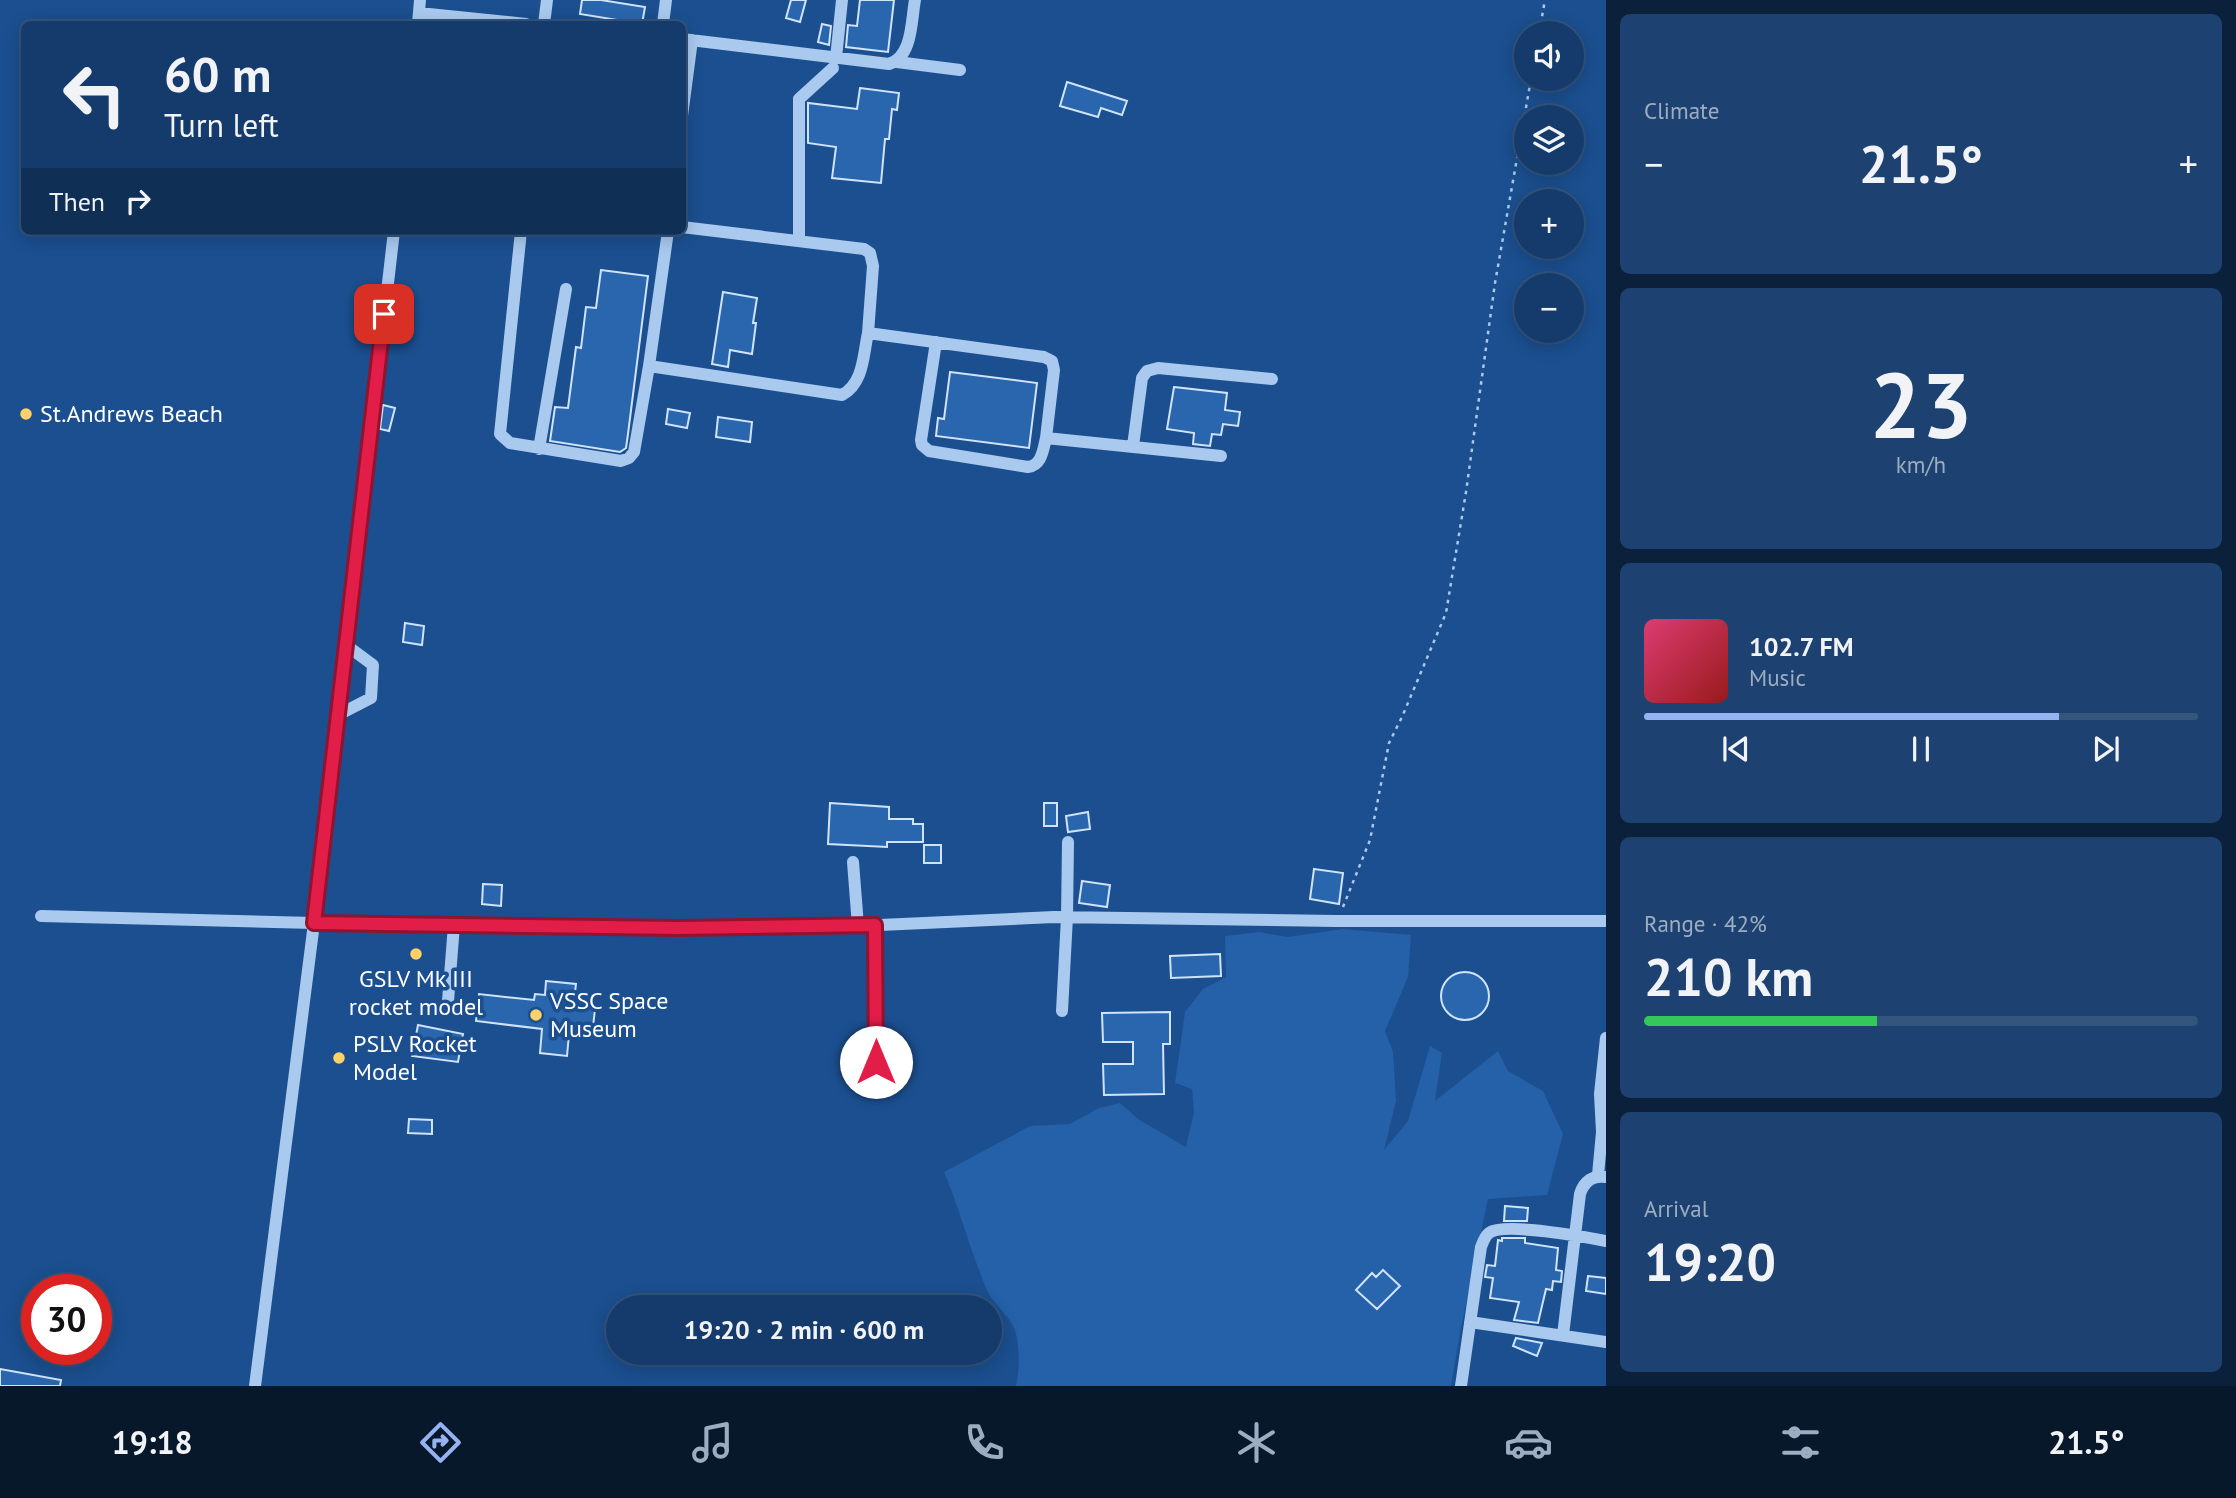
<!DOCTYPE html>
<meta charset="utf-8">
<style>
body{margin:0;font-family:"PT Sans",sans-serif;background:#1d4271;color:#f1f3f6;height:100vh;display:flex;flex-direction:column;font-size:26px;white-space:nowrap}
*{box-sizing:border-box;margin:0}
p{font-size:23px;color:#9dadc1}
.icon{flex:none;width:38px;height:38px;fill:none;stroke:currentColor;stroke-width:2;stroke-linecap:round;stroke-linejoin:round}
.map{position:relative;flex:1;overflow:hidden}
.sheet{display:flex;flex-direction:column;gap:14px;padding:14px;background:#0b203b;width:630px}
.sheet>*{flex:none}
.hud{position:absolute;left:21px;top:21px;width:665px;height:214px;border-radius:10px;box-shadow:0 4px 18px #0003,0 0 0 2px #33557e;background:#143b6b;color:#f1f3f6;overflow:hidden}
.buttons{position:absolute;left:1514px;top:21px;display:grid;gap:14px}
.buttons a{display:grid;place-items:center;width:70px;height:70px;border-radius:50%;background:#143b6b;box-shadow:0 4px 18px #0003,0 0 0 2px #33557e;font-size:35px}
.speed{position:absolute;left:21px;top:1274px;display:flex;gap:14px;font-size:35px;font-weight:700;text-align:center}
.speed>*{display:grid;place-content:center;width:91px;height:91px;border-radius:50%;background:#143b6b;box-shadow:0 4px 18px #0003,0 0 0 2px #33557e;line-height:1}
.speed .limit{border:10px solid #d22;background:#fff;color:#111}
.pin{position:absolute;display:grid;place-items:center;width:60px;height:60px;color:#fff;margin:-30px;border-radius:14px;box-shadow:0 4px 10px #0006}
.me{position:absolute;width:77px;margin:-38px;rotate:0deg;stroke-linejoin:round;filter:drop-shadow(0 0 5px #0008)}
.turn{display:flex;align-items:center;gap:24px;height:147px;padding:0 28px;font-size:32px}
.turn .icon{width:91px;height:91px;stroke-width:2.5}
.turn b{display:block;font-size:49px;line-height:60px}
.then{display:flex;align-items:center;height:66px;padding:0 28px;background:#0003;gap:14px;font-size:26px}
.big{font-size:52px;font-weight:700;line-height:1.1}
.sheet .widget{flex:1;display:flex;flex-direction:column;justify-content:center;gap:10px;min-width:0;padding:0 24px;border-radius:10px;background:#1d4271}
.sheet .dial{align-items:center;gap:0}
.dial b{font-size:91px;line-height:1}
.song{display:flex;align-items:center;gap:21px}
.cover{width:84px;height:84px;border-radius:10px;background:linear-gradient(135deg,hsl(340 70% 55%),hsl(0 70% 35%))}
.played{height:7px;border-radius:4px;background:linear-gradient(90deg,#95b2f1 75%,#33557e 75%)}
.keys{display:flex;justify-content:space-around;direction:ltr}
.heat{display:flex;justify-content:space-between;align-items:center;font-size:38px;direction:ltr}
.charge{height:10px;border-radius:5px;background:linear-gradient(90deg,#34c759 42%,#33557e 0)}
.trip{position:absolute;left:606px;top:1295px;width:396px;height:70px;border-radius:35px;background:#143b6b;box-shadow:0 4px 18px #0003,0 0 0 2px #33557e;font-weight:700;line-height:70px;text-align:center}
.dock{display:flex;height:112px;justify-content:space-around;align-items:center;background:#08182b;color:#9dadc1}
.dock .icon{width:49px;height:49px}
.dock .active{color:#95b2f1}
.dock b{font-size:32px;color:#f1f3f6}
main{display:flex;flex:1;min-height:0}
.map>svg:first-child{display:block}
</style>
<main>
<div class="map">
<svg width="1606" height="1386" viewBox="0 0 1606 1386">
<rect width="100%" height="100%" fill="#1b4f8f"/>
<path fill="#2461a8" d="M1343 929 1411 935 1408 977 1385 1031 1393 1052 1396 1101 1384 1150 1408 1121 1430 1046 1442 1053 1435 1101 1498 1051 1508 1071 1543 1091 1563 1134 1547 1195 1488 1199 1461 1328 1451 1386H1016C1020 1370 1020 1343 1014 1328 1007 1313 992 1303 986 1288 970 1250 960 1210 944 1172L1030 1126 1070 1124 1099 1108 1120 1103 1138 1119 1186 1147 1194 1112 1192 1089 1175 1083 1185 1012 1203 989 1226 977 1225 936 1259 932 1288 937Z"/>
<path fill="#2a66ad" stroke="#cfe3fa" stroke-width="2" d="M582 0H601L645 7 642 24 580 14Z
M791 0H806L800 22 786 18Z
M860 0H894L888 52 846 47 848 25 857 26Z
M822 24 831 26 829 45 818 42Z
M1067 82 1127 101 1122 115 1101 108 1098 117 1060 106Z
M860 88 899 93 897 110 892 109 889 139H885L881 183 832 178 836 147 808 143V103L857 109Z
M601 270 648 276 628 434 626 448 620 452 550 441 555 407 568 408 576 347 581 348 586 307 596 308Z
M723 292 757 298 753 323H756L752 354 730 350 728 367 712 364Z
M950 372 1037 383 1029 448 936 436 938 418 944 419Z
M1174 387 1227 393 1225 410 1240 412 1238 426 1223 424 1221 435 1212 434 1210 446 1193 444 1194 433 1167 429Z
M383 405 395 408 389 431 380 429Z
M668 409 690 413 687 428 666 424Z
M718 417 752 422 750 442 716 437Z
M405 623 424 626 422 645 403 642Z
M830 803 889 807V819H913V824H923V842H887V847L828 844Z
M1044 803H1057V826H1044Z
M1088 812 1090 829 1068 832 1066 816Z
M924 845H941V863H924Z
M1314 869 1343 873 1339 904 1310 899Z
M1082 881 1110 885 1107 907 1079 903Z
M483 884 502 885 501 906 482 904Z
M1220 954 1221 976 1171 978 1170 956Z
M1441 996a24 24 0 1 1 48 0a24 24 0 1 1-48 0Z
M546 981 576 984 574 1000 580 1007 595 1009 592 1036 569 1034 567 1056 540 1053 542 1029 476 1021 479 994 534 1000 535 994 545 995Z
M1170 1012V1044H1163L1164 1094 1104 1095 1103 1064H1133V1042H1103L1102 1013Z
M418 1025 463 1034 458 1062 412 1056Z
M409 1119 432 1120V1134L408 1133Z
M1505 1206 1528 1208 1527 1221H1504Z
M1502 1238H1525V1243L1558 1248 1556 1270 1562 1271 1561 1282 1553 1281 1552 1290 1546 1289 1538 1323 1514 1320 1519 1302 1490 1298 1493 1278 1485 1277 1487 1265 1495 1266 1498 1240 1502 1241Z
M1383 1270 1400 1286 1377 1309 1356 1290 1372 1273 1376 1277Z
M1588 1276 1606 1278V1294L1586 1291Z
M1516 1338 1542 1343 1537 1356 1513 1346Z
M0 1369 61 1380 60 1386H0Z"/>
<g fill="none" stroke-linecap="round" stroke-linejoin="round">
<path stroke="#a9c9ee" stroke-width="2.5" stroke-dasharray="3.5 5" stroke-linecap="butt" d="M1539 33 1545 0
M1343 907 1370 840 1389 743 1402 717 1446 613 1466 492 1495 283 1531 79"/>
<path stroke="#a9c9ee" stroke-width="12" d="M419 13 526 24
M418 24 420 0
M544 24 547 0
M663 24 666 0
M682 39 889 64C913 56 911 21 915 0
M836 58 842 0
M897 62 960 70
M682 116 692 40
M682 227 864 249 870 253 873 266 868 333 1044 357 1052 361 1054 370 1046 438 1221 456
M521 231 500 434 510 443 621 461 629 458 634 452 649 366 668 231
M799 240V99L833 68
M936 342 921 440 922 445 929 451 1028 467C1042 465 1043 450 1046 438
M649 366 842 395C864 383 863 355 868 333
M1133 446 1142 378 1147 371 1158 368 1272 379
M539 449 566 289
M338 715 371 698 373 665 346 645
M853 862 858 926
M41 916 314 923 678 928 858 926 1054 917 1336 921H1606
M448 1001 454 925
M1062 1011 1067 917 1068 842
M867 1072 875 1062V925
M1598 1175 1602 1132 1600 1094 1606 1038
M1470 1322 1606 1342
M1563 1335 1580 1194C1584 1181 1593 1175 1606 1177
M255 1386 314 923 394 231
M1461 1386 1481 1247C1483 1242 1485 1236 1489 1233 1504 1222 1585 1237 1606 1241"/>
</g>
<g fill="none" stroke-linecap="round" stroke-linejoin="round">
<defs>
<path id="route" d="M384 314 314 923 678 928 875 925 876 1062"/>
</defs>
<use href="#route" stroke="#92132f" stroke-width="18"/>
<use href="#route" stroke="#e11d48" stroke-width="12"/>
</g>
<g fill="#ffd166" stroke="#1b4f8f" stroke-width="2.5">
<circle cx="26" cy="414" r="7"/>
<circle cx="416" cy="954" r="7"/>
<circle cx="536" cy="1015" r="7"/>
<circle cx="339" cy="1058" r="7"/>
</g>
<g text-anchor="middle" stroke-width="7" stroke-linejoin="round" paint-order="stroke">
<g font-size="24" fill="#fff" stroke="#1b4f8f" text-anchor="start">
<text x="40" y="422">St.Andrews Beach</text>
<text x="416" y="987" text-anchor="middle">GSLV Mk III<tspan x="416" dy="28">rocket model</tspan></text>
<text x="550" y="1009">VSSC Space<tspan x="550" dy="28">Museum</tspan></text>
<text x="353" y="1052">PSLV Rocket<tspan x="353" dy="28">Model</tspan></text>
</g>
</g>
</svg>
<div class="buttons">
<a><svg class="icon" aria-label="sound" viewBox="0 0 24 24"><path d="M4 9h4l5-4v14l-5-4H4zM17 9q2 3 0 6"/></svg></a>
<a><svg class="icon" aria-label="layers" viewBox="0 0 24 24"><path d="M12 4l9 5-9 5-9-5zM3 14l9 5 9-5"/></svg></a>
<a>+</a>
<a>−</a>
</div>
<div class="speed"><div class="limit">30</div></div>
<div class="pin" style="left:384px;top:314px;background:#d93025"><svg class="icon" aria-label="arrive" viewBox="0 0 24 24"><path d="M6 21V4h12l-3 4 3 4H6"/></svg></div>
<svg class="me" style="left:876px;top:1062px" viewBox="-20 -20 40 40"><circle r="19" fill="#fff"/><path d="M0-13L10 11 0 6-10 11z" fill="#e11d48"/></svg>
<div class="trip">19:20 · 2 min · 600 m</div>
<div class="hud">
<div class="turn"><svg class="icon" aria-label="left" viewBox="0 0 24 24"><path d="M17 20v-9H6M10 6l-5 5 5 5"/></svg><div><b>60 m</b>Turn left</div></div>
<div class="then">Then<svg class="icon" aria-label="right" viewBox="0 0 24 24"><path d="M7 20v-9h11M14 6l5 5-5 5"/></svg></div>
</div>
</div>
<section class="sheet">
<div class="widget"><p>Climate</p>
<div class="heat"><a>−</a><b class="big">21.5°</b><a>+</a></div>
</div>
<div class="widget dial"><b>23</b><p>km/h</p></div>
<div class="widget">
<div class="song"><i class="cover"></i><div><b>102.7 FM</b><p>Music</p></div></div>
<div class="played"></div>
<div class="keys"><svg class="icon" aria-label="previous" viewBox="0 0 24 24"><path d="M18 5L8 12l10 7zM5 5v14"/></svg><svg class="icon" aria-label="pause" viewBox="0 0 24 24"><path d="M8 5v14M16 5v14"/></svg><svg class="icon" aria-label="next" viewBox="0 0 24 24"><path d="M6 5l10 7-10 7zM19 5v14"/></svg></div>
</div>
<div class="widget"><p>Range · 42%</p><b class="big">210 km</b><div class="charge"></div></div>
<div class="widget"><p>Arrival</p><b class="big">19:20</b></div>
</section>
</main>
<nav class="dock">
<b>19:18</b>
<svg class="icon active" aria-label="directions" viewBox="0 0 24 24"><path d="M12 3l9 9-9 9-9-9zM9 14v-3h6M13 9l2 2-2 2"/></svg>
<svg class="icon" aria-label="music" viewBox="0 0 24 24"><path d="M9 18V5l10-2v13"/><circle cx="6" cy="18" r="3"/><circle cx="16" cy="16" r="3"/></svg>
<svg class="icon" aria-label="phone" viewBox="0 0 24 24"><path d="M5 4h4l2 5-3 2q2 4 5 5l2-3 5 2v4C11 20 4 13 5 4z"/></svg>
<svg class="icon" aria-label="climate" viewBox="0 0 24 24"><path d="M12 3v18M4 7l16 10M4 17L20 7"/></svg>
<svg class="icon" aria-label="car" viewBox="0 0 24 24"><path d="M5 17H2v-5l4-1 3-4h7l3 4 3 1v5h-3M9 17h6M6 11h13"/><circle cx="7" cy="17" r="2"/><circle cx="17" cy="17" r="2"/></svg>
<svg class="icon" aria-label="filters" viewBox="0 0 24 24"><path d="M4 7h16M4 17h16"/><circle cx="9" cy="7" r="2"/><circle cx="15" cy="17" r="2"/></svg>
<b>21.5°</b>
</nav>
